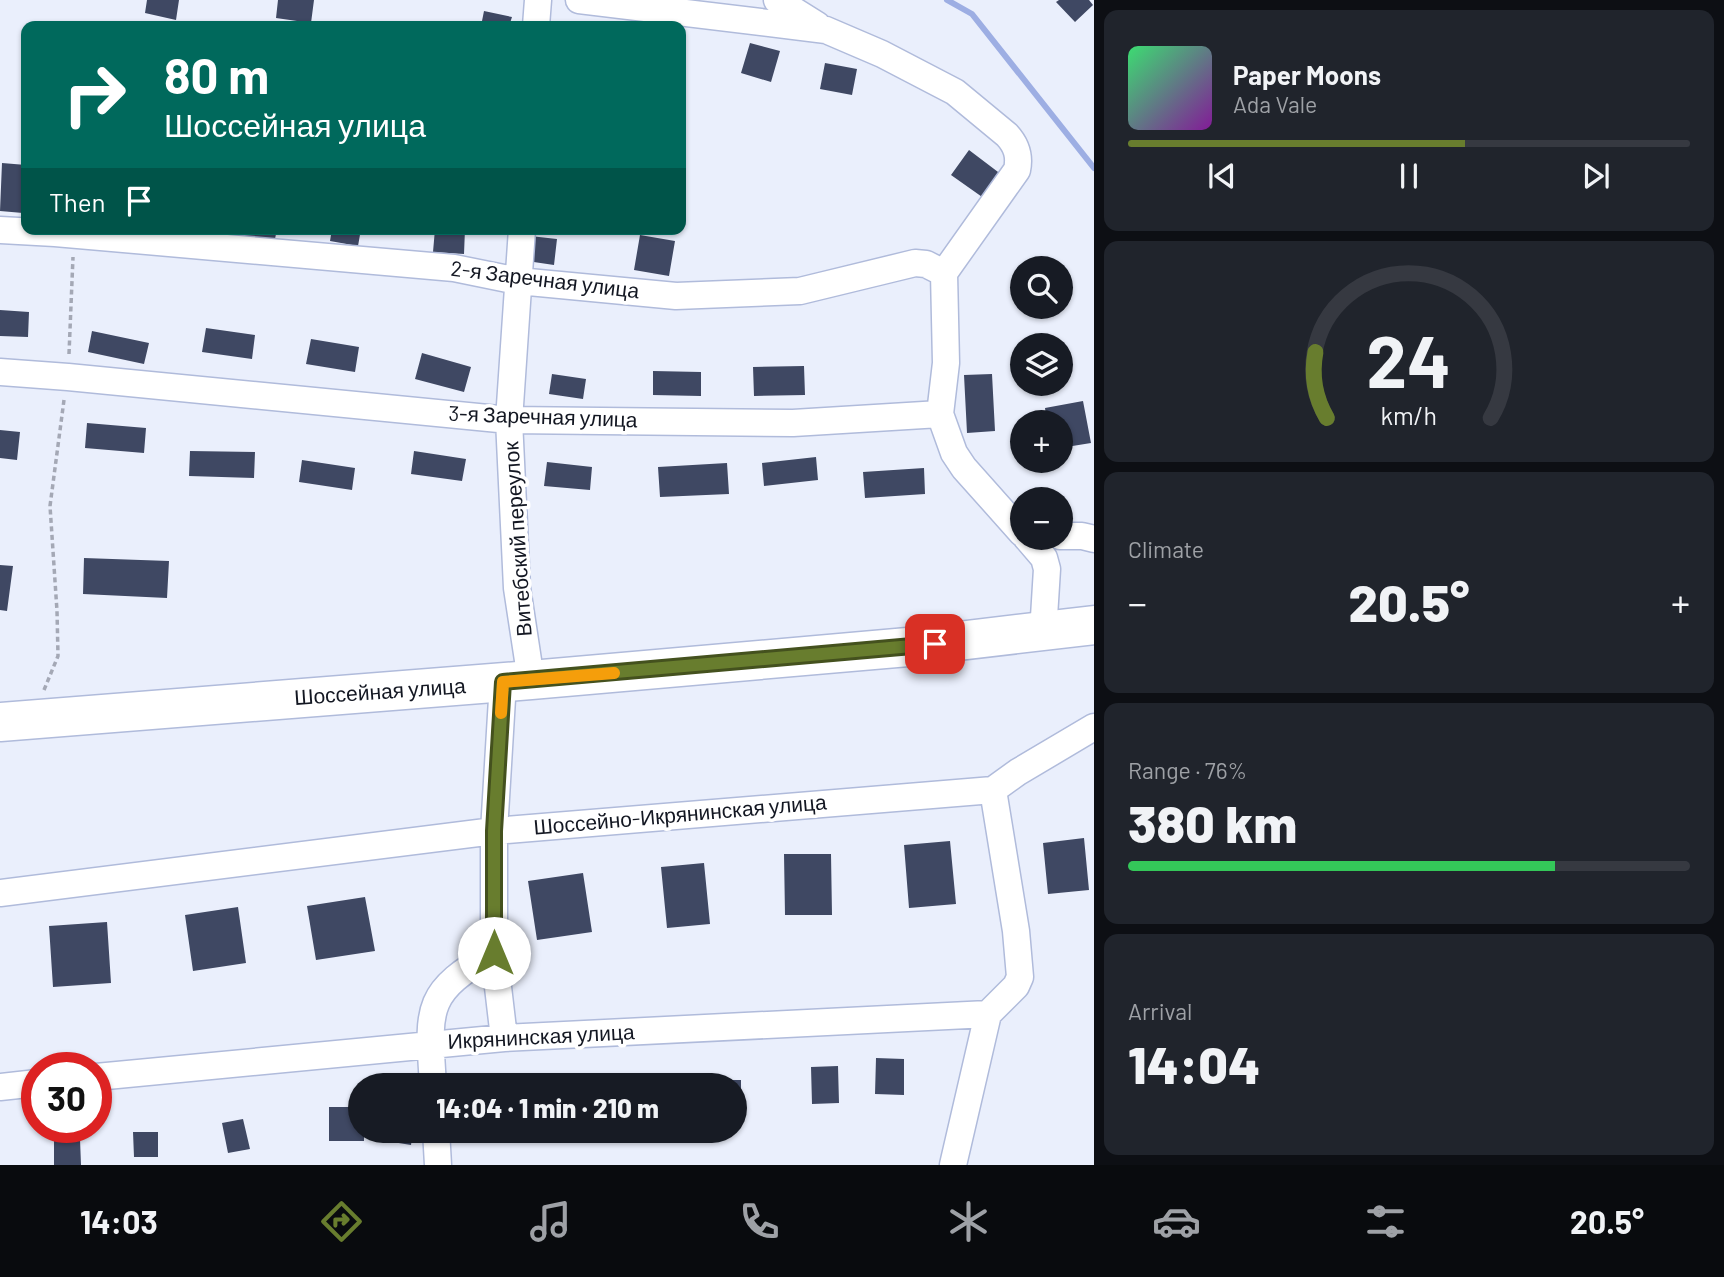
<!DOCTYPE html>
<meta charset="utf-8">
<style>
body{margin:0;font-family:Barlow,sans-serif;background:#20242c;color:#f1f3f6;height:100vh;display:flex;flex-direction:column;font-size:26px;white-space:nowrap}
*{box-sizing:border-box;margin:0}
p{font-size:23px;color:#9ea1a6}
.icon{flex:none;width:38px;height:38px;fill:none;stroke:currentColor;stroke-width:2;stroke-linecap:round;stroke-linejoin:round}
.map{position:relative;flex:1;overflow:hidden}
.panel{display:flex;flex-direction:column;gap:10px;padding:10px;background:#0d0f14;width:630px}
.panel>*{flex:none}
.top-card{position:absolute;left:21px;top:21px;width:665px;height:214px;border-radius:14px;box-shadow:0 2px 5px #0004;background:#00695c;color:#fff;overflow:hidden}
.buttons{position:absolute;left:1010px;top:256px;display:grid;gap:14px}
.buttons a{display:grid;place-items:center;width:63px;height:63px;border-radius:50%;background:#171b24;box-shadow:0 2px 5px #0004;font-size:35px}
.speed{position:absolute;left:21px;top:1052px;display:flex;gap:14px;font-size:35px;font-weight:700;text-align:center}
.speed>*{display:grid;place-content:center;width:91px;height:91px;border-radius:50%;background:#171b24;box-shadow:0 2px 5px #0004;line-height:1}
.speed .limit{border:10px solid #d22;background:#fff;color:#111}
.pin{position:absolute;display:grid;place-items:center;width:60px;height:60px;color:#fff;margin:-30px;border-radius:14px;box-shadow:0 4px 10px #0006}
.me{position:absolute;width:77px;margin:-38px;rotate:0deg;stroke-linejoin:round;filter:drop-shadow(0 0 5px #0008)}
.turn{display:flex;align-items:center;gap:24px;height:147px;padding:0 28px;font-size:32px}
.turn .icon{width:91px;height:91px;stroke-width:2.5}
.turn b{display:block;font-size:49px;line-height:60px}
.then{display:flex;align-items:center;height:66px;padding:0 28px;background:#0003;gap:14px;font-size:26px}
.big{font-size:52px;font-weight:800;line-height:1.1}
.panel .card{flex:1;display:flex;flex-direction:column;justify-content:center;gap:10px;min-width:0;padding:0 24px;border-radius:14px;background:#20242c}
.panel .dial{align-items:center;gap:0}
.dial svg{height:182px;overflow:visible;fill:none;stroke:#363941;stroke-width:7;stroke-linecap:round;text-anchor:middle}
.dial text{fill:#f1f3f6;stroke:none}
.song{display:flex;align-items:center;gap:21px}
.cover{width:84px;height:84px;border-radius:10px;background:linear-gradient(135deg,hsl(140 70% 55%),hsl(290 70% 35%))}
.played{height:7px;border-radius:4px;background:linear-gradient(90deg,#687d2e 60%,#363941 60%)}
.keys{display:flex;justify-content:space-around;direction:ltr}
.heat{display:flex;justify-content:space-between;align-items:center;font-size:38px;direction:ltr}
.charge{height:10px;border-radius:5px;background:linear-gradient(90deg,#34c759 76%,#363941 0)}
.trip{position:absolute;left:348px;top:1073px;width:399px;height:70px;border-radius:35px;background:#171b24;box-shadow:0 2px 5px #0004;font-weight:800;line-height:70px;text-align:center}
.tabs{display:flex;height:112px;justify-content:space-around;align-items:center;background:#090b0e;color:#9ea1a6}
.tabs .icon{width:49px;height:49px}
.tabs .active{color:#687d2e}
.tabs b{font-size:32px;color:#f1f3f6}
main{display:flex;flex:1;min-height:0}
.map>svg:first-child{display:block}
</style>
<main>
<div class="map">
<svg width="1094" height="1165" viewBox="0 0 1094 1165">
<rect width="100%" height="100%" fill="#eaeffc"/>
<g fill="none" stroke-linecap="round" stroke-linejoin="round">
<path stroke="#9daee3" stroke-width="6" d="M947 0 972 14 1094 168"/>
</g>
<path fill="#3f4863" d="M147 0H179L176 20 145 13Z
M278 0H314L311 23 276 18Z
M1059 0H1089L1093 5 1075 22 1056 2Z
M484 11 512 17 509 26H481Z
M750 43 780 51 771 82 741 73Z
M825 63 857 69 852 95 820 89Z
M969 150 1002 175 985 199 951 175Z
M2 163 26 165 23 213 0 211Z
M246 229H277L274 244 244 238Z
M332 229H361L358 246 330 241Z
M435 229H465L464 254 433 252Z
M640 235 675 241 669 276 634 270Z
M530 236 557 239 554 265 527 261Z
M0 310 29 312 28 337 0 336Z
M206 328 255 335 252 359 202 352Z
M92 331 149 343 144 364 88 352Z
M311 339 359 347 355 372 306 364Z
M422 353 471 367 464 392 415 379Z
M804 366 805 395 754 396 753 367Z
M653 371 701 372V396L653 395Z
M552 374 586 379 583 399 549 394Z
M992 374 995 431 967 433 964 375Z
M1083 401 1091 443 1060 448V422H1047L1045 408Z
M87 423 146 428 144 453 85 448Z
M0 430 20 432 17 460 0 458Z
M190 451 255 452 254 478 189 476Z
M414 451 466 459 462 481 411 474Z
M816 457 818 480 764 486 762 463Z
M302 460 355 468 352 490 299 482Z
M547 462 592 467 590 490 544 486Z
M727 463 729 494 660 497 658 467Z
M924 468 925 494 865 498 863 472Z
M84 558 169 561 167 598 83 594Z
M0 565 13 566 7 611 0 610Z
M1084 838 1089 890 1048 894 1043 843Z
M950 841 956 904 909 908 904 845Z
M784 854H831L832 915H785Z
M704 863 710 924 667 928 661 867Z
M583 873 592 932 537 940 528 881Z
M365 897 375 951 316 960 307 906Z
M238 907 246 963 193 971 185 915Z
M107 922 111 983 53 987 49 926Z
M876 1058 904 1059V1095L875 1094Z
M838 1066 839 1103 812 1104 811 1067Z
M702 1080H741V1113H735V1085H702Z
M329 1107H360V1130H364V1141H329Z
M243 1119 250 1149 228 1153 222 1123Z
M375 1130H413L411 1145 374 1139Z
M133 1132H158V1157H134Z
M80 1139 81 1165H54V1140Z"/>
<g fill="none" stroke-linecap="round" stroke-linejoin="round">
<defs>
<path id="street" d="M579 0 826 30 882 54 955 92 1007 135C1017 146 1020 156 1017 170L944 273
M777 0 817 25
M536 26 538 0
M522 229 509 420 517 588 531 680
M0 230 55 233 454 268 518 281 676 296 800 291 915 263 926 264 944 273 946 363 940 414
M0 372 68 377 509 420 793 423 940 414 954 453 964 468 1022 533
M1060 536H1082L1094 539
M1026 537 1044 558 1047 569 1043 633
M503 682 494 831V953L504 1038
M0 893 494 831 993 790 1018 772 1094 727
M96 1077 504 1038 988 1014
M433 1085C428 1009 424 992 494 953
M0 1087 37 1083
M436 1130 438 1165
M953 1165 988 1014 1016 986 1020 977 1016 931 993 790"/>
<path id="primary" d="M0 722 531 680 908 647 1094 625"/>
</defs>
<use href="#street" stroke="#b0bbdb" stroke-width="29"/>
<use href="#primary" stroke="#b0bbdb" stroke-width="41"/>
<path stroke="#a4a8b5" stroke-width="3.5" stroke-dasharray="5 3.5" stroke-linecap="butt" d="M69 354 73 257
M44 690 58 656 57 611 50 506 64 400"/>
<use href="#street" stroke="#fff" stroke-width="26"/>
<use href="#primary" stroke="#fff" stroke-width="38"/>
</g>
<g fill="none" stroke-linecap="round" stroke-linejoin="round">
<defs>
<path id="route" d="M494 953V831L503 682 935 644"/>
</defs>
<use href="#route" stroke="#44511e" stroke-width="18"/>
<use href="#route" stroke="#687d2e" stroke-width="12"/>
<path stroke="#f59e0b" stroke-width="12" d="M501 713 503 682 614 673"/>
</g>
<g text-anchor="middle" stroke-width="7" stroke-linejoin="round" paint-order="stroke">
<g font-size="21" fill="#131722" stroke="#fff">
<text transform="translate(545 280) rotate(7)" y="7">2-я Заречная улица</text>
<text transform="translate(543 417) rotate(2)" y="7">3-я Заречная улица</text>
<text transform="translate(518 539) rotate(-94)" y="7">Витебский переулок</text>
<text transform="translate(380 692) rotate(-4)" y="7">Шоссейная улица</text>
<text transform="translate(680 815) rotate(-5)" y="7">Шоссейно-Икрянинская улица</text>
<text transform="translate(541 1037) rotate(-3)" y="7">Икрянинская улица</text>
</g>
</g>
</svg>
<div class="buttons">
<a><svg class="icon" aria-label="search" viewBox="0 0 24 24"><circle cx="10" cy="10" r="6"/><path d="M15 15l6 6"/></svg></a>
<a><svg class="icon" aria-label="layers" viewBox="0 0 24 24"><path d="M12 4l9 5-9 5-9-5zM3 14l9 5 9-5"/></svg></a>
<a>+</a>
<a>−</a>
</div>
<div class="speed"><div class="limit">30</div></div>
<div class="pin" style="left:935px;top:644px;background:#d93025"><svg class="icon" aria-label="arrive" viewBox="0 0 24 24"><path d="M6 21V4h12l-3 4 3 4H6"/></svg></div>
<svg class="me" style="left:494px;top:953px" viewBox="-20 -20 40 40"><circle r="19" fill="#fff"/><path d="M0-13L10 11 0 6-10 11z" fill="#687d2e"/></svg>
<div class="trip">14:04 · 1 min · 210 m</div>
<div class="top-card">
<div class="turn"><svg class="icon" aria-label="right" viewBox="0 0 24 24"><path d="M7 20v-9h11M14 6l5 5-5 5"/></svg><div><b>80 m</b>Шоссейная улица</div></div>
<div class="then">Then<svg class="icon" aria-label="arrive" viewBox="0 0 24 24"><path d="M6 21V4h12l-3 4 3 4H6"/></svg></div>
</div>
</div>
<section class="panel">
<div class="card">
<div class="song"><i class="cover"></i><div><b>Paper Moons</b><p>Ada Vale</p></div></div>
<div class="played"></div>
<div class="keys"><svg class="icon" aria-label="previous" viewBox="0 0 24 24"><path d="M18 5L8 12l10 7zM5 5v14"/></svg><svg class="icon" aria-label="pause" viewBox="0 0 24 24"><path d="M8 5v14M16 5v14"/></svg><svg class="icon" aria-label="next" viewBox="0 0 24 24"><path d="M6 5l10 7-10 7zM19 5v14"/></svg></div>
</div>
<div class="card dial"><svg viewBox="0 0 100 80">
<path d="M14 69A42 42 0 1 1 86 69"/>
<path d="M14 69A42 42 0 0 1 9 40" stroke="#687d2e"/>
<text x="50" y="56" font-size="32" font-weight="700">24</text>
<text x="50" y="72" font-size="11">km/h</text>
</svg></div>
<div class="card"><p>Climate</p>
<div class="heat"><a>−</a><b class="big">20.5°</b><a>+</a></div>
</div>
<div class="card"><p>Range · 76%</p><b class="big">380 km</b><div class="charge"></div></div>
<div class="card"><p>Arrival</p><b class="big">14:04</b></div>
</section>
</main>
<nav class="tabs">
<b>14:03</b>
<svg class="icon active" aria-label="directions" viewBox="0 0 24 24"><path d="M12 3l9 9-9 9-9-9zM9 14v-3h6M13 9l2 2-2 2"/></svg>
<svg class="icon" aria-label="music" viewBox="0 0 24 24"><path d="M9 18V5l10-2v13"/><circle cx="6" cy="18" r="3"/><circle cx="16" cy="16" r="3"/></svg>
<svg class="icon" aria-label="phone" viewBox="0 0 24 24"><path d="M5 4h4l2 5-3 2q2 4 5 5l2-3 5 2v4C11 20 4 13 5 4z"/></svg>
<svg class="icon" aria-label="climate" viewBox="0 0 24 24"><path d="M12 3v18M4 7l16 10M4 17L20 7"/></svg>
<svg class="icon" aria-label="car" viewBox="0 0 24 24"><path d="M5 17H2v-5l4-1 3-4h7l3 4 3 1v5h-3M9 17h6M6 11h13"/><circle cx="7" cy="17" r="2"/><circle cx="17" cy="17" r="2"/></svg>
<svg class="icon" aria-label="filters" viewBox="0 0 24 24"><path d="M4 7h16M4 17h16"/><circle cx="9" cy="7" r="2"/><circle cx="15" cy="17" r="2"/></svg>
<b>20.5°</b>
</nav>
